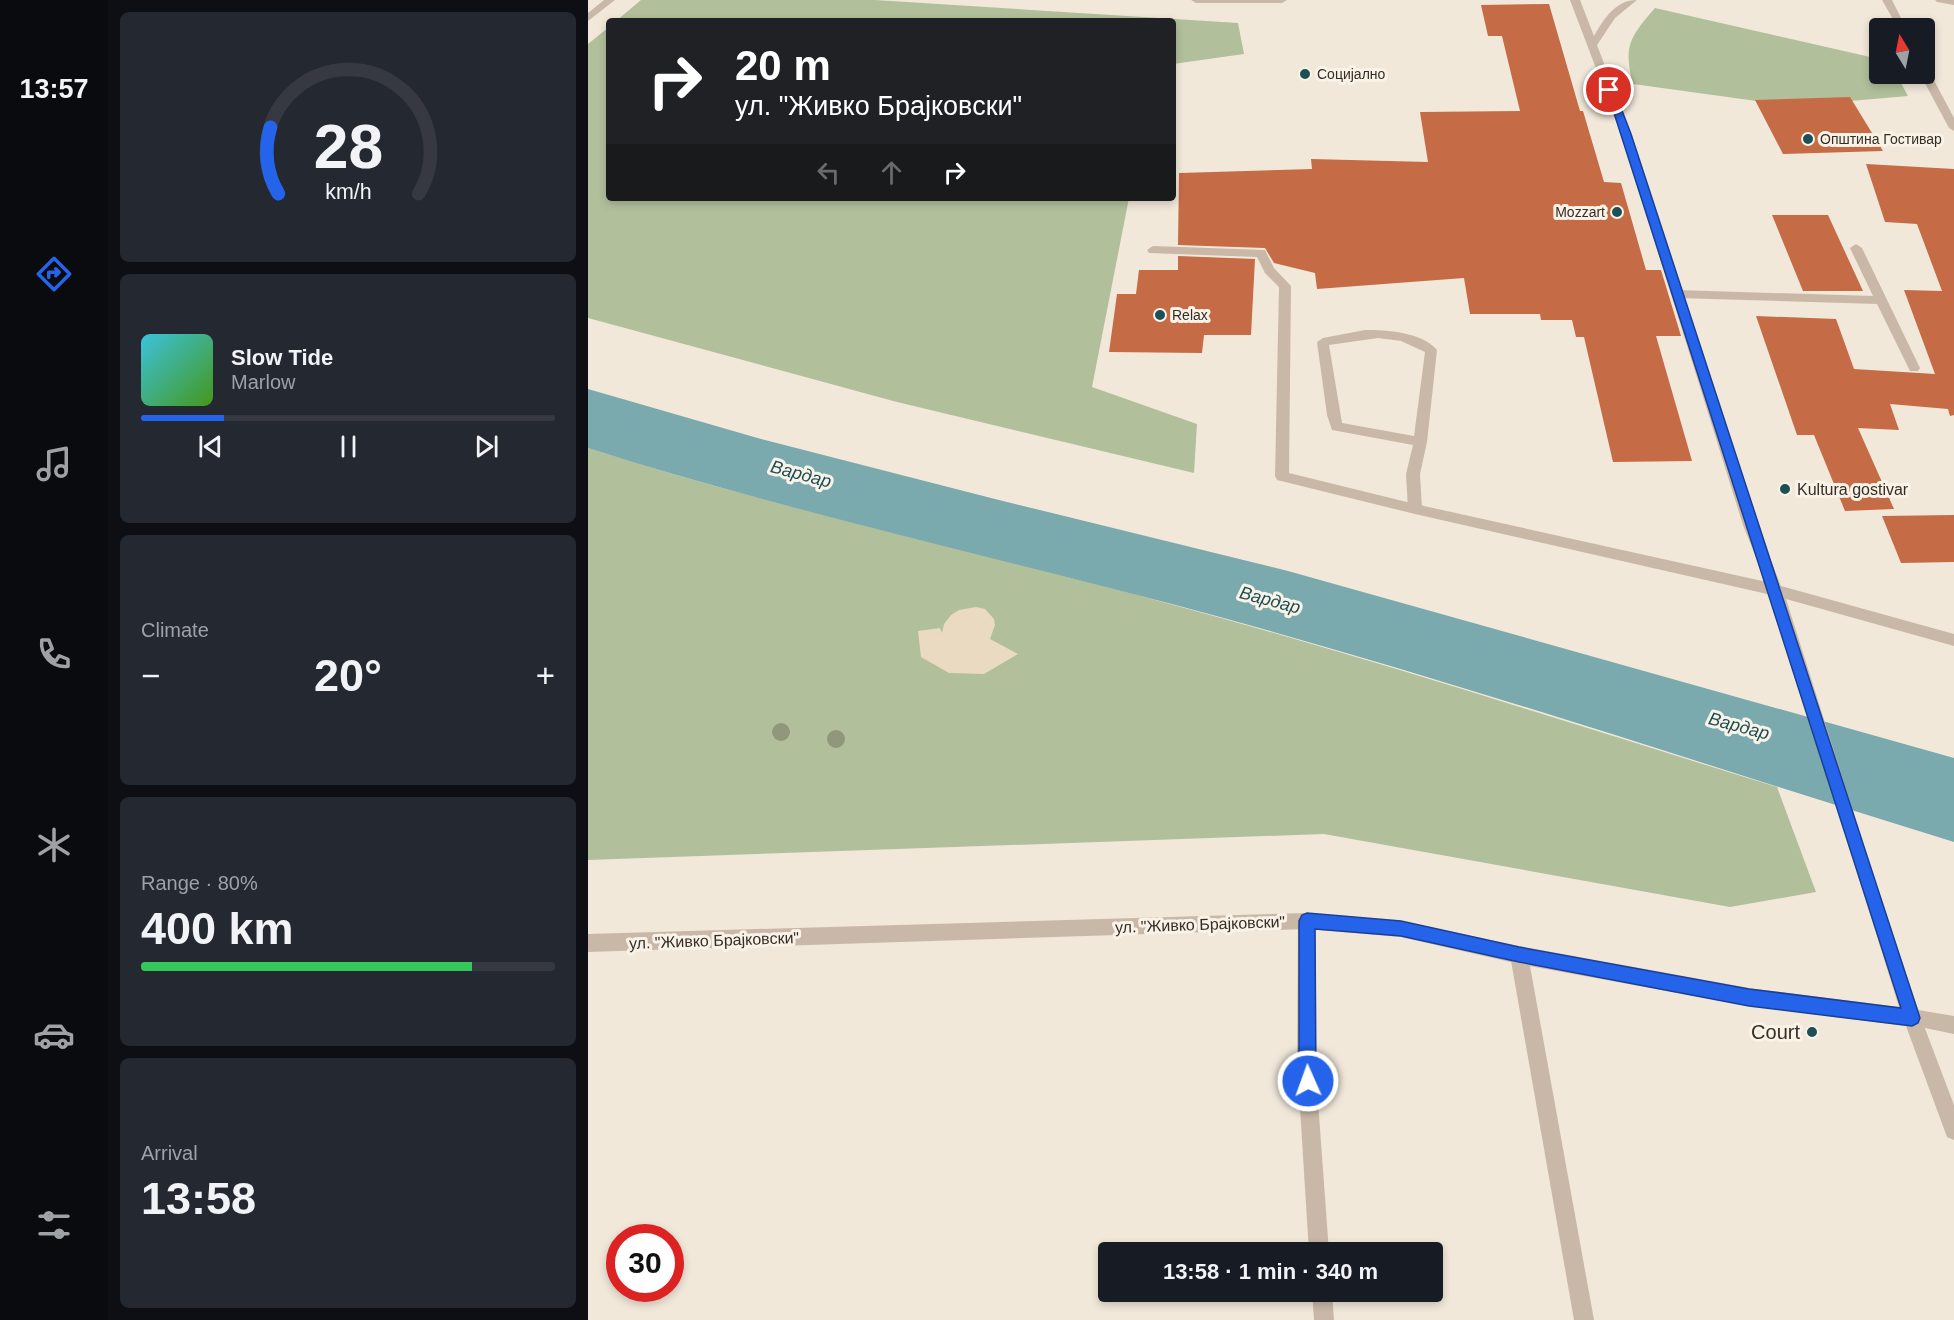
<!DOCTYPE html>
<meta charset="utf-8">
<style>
body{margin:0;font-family:Helvetica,sans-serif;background:#242831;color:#f1f3f6;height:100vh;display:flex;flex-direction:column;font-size:22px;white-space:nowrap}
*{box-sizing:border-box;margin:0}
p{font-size:20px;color:#9ea1a6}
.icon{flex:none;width:33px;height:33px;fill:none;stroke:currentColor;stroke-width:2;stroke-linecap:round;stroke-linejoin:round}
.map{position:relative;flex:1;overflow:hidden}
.side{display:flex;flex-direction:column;gap:12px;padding:12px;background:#0d0f14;width:480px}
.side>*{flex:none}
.banner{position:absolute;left:18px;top:18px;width:570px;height:183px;border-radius:6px;box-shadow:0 3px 9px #0003;background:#202124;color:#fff;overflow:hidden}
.needle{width:39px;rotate:350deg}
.tools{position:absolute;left:1281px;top:18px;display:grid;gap:12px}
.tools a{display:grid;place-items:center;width:66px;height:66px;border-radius:6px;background:#171b24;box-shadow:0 3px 9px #0003;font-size:30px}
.speed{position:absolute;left:18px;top:1224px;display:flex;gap:12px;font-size:30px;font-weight:700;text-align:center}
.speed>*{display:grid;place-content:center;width:78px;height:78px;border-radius:50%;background:#171b24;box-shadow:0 3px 9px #0003;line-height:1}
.speed .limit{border:9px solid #d22;background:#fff;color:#111}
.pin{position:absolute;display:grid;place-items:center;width:51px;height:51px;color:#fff;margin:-26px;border:3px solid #fff;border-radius:50%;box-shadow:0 2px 6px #0007}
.me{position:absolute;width:66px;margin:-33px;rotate:358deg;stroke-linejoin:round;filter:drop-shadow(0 0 4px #0008)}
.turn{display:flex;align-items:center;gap:21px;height:126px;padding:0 30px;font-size:27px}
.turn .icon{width:78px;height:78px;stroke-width:2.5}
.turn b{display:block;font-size:42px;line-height:51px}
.lanes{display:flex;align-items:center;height:57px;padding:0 30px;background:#0003;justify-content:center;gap:30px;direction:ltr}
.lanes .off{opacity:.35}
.big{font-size:45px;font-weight:700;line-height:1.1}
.side .widget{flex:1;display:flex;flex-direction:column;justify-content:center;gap:9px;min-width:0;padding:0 21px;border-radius:9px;background:#242831}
.side .dial{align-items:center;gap:0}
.dial svg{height:156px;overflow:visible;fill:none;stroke:#363941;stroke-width:7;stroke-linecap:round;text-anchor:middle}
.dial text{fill:#f1f3f6;stroke:none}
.song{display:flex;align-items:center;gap:18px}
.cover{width:72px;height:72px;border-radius:9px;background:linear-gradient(135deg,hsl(190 70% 55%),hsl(100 70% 35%))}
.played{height:6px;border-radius:3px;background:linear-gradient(90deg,#2563eb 20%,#363941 20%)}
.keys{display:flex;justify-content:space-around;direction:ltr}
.heat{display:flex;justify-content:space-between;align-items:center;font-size:33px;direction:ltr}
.charge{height:9px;border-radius:4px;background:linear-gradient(90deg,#34c759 80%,#363941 0)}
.trip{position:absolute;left:510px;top:1242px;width:345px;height:60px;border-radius:6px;background:#171b24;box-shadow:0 3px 9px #0003;font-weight:700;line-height:60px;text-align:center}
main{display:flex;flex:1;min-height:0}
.menu{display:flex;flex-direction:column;width:108px;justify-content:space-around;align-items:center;background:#090b0e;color:#9ea1a6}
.menu .icon{width:42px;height:42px}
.menu .on{color:#2563eb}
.menu b{font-size:27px;color:#f1f3f6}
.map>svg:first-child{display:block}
</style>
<main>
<nav class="menu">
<b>13:57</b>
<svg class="icon on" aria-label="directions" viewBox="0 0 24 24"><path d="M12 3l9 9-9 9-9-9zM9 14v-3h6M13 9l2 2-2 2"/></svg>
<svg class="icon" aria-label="music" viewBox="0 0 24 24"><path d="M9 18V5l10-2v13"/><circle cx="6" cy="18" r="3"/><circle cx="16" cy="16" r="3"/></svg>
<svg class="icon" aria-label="phone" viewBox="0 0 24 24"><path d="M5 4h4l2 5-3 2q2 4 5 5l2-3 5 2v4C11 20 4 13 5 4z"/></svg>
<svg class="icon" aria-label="climate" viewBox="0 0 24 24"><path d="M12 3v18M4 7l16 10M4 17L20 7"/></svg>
<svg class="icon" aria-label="car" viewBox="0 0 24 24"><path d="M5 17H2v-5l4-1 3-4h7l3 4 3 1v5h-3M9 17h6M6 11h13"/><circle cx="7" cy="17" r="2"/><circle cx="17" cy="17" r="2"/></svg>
<svg class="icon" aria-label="filters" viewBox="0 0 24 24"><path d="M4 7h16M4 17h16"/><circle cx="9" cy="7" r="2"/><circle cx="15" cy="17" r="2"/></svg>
</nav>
<section class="side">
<div class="widget dial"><svg viewBox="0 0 100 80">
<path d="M14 69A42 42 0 1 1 86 69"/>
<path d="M14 69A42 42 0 0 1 10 35" stroke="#2563eb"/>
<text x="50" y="56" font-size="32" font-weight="700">28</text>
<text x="50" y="72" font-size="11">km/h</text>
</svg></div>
<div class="widget">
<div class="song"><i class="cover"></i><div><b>Slow Tide</b><p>Marlow</p></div></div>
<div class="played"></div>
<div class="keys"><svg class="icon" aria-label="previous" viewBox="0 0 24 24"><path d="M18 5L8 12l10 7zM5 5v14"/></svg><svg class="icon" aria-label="pause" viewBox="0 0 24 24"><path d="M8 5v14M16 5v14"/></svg><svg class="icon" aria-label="next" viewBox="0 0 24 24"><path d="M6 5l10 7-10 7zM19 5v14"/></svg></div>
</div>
<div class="widget"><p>Climate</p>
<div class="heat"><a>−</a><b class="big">20°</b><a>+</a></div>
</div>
<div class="widget"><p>Range · 80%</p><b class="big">400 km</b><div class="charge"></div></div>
<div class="widget"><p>Arrival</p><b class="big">13:58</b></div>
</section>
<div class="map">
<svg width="1366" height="1320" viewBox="0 0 1366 1320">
<rect width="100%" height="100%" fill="#f1e8da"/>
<path fill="#b1c09b" d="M53 0H287L650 23 656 54 585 64V21H28Z
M1067 8 1291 59 1292 74H1308L1320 96 1204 106 1045 84C1035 46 1042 37 1067 8Z
M21 27V198H541L504 387 609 424 606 473 309 402 0 318V44Z
M0 448C191 509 388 551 582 604 786 659 987 725 1189 787L1228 892 1142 907 736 834 0 860Z"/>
<path fill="#e9dac1" d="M388 607 397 609 406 619 407 625 402 639 430 654 396 674 361 673 333 657 330 631 352 628 354 633 356 624 363 615 371 610Z"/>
<path fill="#7aa9ae" d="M0 389 173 439 403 498 700 571 1366 758V842C1104 761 844 673 580 603 387 552 191 509 0 448Z"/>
<path fill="#c56b45" d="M961 4 992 111H995L1016 182 1033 183 1058 270H1073L1093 336H1068L1104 461 1025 462 996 337H988L984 320H953L952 314H882L876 278 729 289 727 273 686 263 677 248 590 245 591 173 724 169 723 159 840 162 832 112 932 111 914 36H900L893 5Z
M1262 97 1295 151 1195 154 1167 100Z
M1278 164 1366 169V415L1362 416 1360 409 1302 404 1311 430 1270 428 1306 509 1257 511 1226 435H1209L1168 316 1248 319 1266 369 1347 374 1316 290 1354 291 1329 224 1297 222Z
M1184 215H1240L1275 291H1215Z
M590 256 667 259 663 335H616L614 353 521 352 529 294H548L551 270H590Z
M1366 515V562L1313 563 1294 516Z"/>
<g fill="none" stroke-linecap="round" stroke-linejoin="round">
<path fill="#c9b8a7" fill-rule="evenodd" d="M16 0H27L0 21V13Z
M777 330C799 330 834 332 849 350L839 442 832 474 834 509 827 514 820 509 818 474 825 445 744 430 739 415 729 342 735 338ZM790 338 813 341 837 352 826 436 754 423 741 345Z"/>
<path fill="#c9b8a7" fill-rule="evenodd" d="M1294 0H1304L1318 28H1310Z
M1347 0H1366V5L1349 2Z
M1336 68 1341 71 1366 118V131L1361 128 1332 74H1336Z
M1268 244 1274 248 1332 368 1330 371H1322L1289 304 1089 298 1083 294 1089 290 1285 296 1262 248Z
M565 246 677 250 686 268 703 286 701 473 827 504 1188 584 1195 590 1193 594 1188 596 827 514 689 480 687 476 691 287 677 273 669 257 561 253 559 250Z
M719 913 725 915 728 921 727 1060 741 1252H721L709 1060 710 921 713 915Z
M931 946 937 949 940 955 1006 1320H986L922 955 925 949Z
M1324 1009 1366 1016V1034L1318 1024 1315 1018 1318 1012Z
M724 1292H744L746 1320H726Z"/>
<path fill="#c9b8a7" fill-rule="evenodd" d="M603 0H699L694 3H608Z
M982 0H992L1006 36C1016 19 1027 0 1049 0L1027 18 1009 45 1043 134 1169 525 1193 586 1366 634V646L1198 599 1289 887 1333 1018 1366 1105V1140L1359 1137 1318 1026 1161 1006 931 964 813 937 719 929 0 952V934L719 913 813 921 931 946 1161 988 1311 1007 1181 590 1155 525 1033 134Z"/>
</g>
<g fill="#91977a">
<circle cx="193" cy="732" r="9"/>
<circle cx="248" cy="739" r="9"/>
</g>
<path fill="#2563eb" stroke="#184099" stroke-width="1.5" d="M1018 88 1026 90 1043 134 1332 1018 1330 1023 1324 1026 1161 1006 931 962 813 936 727 929 728 1081 726 1087 720 1090 714 1087 711 1081V921L714 915 719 913 813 921 931 947 1161 989 1313 1008Z"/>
<g fill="#1d4f57" stroke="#f9f2e7" stroke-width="2">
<circle cx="717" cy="74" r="6"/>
<circle cx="1220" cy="139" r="6"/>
<circle cx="1029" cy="212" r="6"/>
<circle cx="572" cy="315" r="6"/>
<circle cx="1197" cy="489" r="6"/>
<circle cx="1224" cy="1032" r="6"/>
</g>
<g text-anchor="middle" stroke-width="6" stroke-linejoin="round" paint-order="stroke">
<g font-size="14" fill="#362d27" stroke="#f9f2e7" text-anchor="start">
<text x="729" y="79">Социјално</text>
<text x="1232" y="144">Општина Гостивар</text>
<text x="1017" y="217" text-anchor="end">Mozzart</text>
<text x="584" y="320">Relax</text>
</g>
<g font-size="16" fill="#362d27" stroke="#f9f2e7" text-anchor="start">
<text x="1209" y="495">Kultura gostivar</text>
</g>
<g font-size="16" fill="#362d27" stroke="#f9f2e7">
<text transform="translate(612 924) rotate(-2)" y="6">ул. "Живко Брајковски"</text>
<text transform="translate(126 940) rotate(-2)" y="6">ул. "Живко Брајковски"</text>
</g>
<g font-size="18" font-style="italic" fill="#1d4f57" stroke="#f9f2e7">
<text transform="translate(213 474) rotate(15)" y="6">Вардар</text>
<text transform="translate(682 600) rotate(15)" y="6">Вардар</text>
<text transform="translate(1151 726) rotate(15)" y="6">Вардар</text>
</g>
<g font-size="20" fill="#362d27" stroke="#f9f2e7" text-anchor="end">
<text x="1212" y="1039">Court</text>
</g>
</g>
</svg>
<div class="tools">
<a><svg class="needle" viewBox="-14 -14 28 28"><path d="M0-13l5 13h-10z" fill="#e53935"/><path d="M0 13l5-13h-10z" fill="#9ea1a6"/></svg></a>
</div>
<div class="speed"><div class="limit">30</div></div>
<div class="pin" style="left:1021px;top:90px;background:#d93025"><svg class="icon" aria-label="arrive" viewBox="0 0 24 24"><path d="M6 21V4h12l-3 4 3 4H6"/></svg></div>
<svg class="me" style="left:720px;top:1081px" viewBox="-20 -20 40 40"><circle r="17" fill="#2563eb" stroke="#fff" stroke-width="3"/><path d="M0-11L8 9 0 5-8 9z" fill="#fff"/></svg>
<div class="trip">13:58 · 1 min · 340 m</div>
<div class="banner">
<div class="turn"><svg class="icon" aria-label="right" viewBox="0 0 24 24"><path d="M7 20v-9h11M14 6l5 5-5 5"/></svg><div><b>20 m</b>ул. &quot;Живко Брајковски&quot;</div></div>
<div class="lanes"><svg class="icon off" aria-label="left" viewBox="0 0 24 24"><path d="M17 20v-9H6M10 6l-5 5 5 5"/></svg><svg class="icon off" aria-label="ahead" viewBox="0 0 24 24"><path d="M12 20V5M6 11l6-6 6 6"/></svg><svg class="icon" aria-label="right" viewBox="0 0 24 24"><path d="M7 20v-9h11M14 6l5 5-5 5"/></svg></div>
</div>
</div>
</main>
